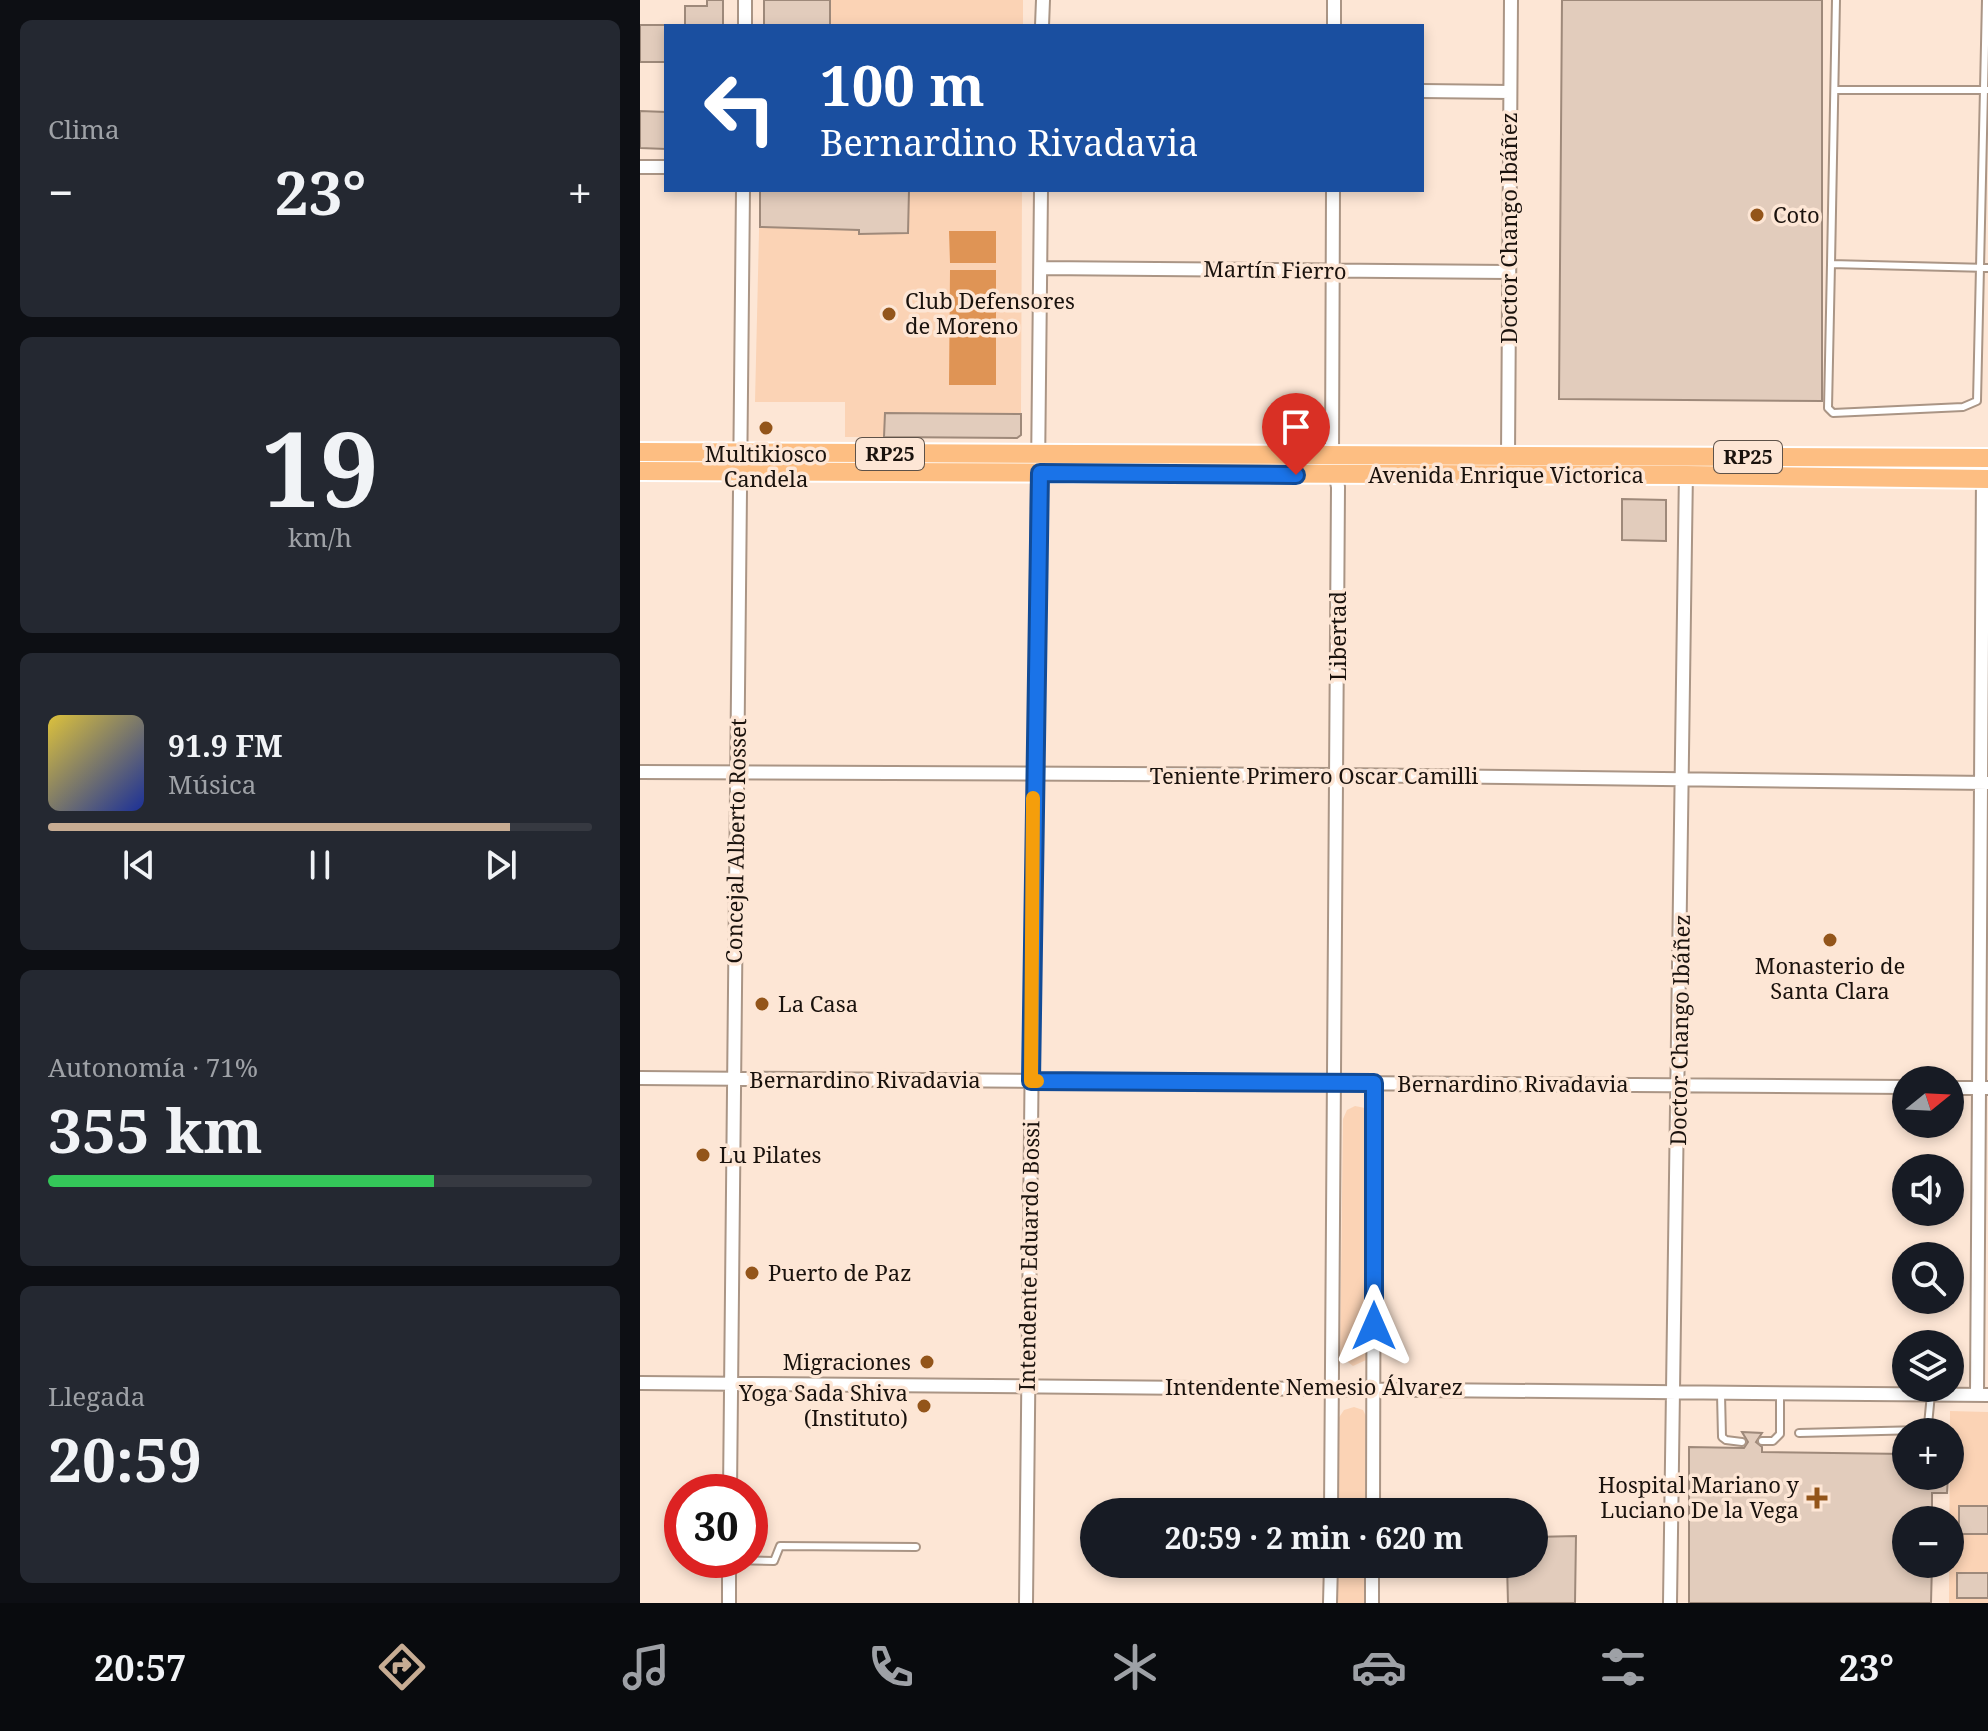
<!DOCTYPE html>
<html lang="es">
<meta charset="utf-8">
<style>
body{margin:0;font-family:"Noto Serif",serif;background:#242831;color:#f1f3f6;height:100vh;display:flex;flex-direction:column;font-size:30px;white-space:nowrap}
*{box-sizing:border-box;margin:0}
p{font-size:26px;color:#9ea1a6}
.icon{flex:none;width:44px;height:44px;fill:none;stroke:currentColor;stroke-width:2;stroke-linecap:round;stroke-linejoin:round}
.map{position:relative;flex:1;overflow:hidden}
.panel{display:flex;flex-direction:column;gap:20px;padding:20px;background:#0d0f14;width:640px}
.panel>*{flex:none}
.guide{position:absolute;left:24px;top:24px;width:760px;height:168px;border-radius:0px;box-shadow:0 4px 12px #0003;background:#1a4fa0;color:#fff;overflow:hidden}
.needle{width:52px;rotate:72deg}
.buttons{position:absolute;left:1252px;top:1066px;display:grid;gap:16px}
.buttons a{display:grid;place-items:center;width:72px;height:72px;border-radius:50%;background:#171b24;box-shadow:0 4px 12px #0003;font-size:40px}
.speed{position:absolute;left:24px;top:1474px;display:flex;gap:16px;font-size:40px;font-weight:700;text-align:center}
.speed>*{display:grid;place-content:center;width:104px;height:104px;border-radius:50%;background:#171b24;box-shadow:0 4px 12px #0003;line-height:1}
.speed .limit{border:12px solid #d22;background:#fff;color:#111}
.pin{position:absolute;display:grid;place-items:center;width:68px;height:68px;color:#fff;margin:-82px -34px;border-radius:50% 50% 50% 0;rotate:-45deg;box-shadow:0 0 8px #0007}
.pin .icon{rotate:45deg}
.me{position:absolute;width:88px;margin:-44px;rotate:0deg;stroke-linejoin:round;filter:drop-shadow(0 0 6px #0008)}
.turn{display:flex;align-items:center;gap:28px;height:168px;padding:0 24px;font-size:36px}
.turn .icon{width:104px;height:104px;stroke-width:2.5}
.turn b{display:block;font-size:56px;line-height:68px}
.big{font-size:60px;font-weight:700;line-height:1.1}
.panel .tile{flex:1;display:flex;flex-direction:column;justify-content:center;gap:12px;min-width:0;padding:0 28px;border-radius:12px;background:#242831}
.panel .dial{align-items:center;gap:0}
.dial b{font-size:104px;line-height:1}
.song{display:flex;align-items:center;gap:24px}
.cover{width:96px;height:96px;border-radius:12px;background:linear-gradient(135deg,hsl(50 70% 55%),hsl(230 70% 35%))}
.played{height:8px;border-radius:4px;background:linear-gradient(90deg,#c7ac93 85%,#363941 85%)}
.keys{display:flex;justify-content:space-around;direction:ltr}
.heat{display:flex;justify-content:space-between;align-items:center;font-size:44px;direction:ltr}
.charge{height:12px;border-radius:6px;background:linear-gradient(90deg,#34c759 71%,#363941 0)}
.trip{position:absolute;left:440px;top:1498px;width:468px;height:80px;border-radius:40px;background:#171b24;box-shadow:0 4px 12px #0003;font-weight:700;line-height:80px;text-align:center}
.menu{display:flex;height:128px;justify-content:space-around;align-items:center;background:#090b0e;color:#9ea1a6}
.menu .icon{width:56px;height:56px}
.menu .on{color:#c7ac93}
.menu b{font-size:36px;color:#f1f3f6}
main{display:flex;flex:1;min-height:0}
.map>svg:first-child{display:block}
</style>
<main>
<section class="panel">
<div class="tile"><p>Clima</p>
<div class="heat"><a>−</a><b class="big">23°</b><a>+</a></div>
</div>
<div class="tile dial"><b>19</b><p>km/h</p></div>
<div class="tile">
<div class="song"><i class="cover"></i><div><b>91.9 FM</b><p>Música</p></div></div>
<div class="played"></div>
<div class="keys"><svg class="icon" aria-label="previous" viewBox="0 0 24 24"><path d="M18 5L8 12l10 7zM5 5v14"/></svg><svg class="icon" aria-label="pause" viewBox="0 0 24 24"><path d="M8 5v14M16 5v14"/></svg><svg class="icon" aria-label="next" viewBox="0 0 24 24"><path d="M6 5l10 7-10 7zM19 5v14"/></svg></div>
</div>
<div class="tile"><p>Autonomía · 71%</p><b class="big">355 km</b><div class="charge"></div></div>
<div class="tile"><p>Llegada</p><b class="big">20:59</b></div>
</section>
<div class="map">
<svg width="1348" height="1603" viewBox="0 0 1348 1603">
<rect width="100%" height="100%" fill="#fde6d5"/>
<path fill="#fbd3b5" d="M124 0H383V26H124Z
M120 190H382L381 414 245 413 244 437H205V402H115Z
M715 1106 725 1108 728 1113 726 1360 713 1366 700 1356 703 1119 707 1110Z
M714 1407 723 1410 726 1416 725 1512H697L698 1419 704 1410Z
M1310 1411 1348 1412V1603H1309Z
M697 1564H724V1603H696Z"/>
<path fill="#df9455" d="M309 231H356V263H310Z
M310 270H356V385H309Z"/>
<path fill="#e2ccbc" stroke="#9e897a" stroke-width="2" d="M67 0H83V26H45V6H67Z
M124 0H190V26H124Z
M922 0H1182V401L919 399Z
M0 25H26V62H0Z
M0 111 26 112V149L0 148Z
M120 190H269L268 233 219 234V230L120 227Z
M245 413 381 414V435L377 438 244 437Z
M982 499 1026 500V541L982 540Z
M1102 1432 1122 1433 1116 1442 1122 1447V1452L1266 1454V1476H1308L1307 1493H1292V1520H1266V1564H1292L1291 1603H1049V1447L1104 1448 1108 1442Z
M1319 1506H1348V1534H1319Z
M936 1536 935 1603H868L867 1564H894V1537Z
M1317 1573H1348V1598H1317Z"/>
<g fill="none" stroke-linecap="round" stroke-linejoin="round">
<defs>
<path id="service" d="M1196 0 1191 264 1348 268
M1195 90H1347
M1191 264 1188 408 1193 413 1323 407 1337 401 1346 0
M1081 1394 1082 1437 1086 1440 1102 1442
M1159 1433 1282 1430 1288 1425 1291 1394
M1122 1441H1133L1140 1434V1392
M89 1560 134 1561 140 1546 276 1547"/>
<path id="minor" d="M105 26V0
M402 26 403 0
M694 26V0
M782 91 870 92
M0 167H26
M401 268 869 272
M868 456 871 0
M0 772 698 775 1348 783
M0 1078 1266 1087
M1310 1088H1348
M0 1383 1348 1395
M1337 1395 1343 479
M90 1492 103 190
M691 1512 698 487 692 457 693 190
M733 1512 734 1083
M89 1603V1560
M386 1603 401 190
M690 1603 691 1564
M732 1603V1564
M1030 1603 1046 470"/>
<path id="primary" d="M0 452 1348 458
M0 471 1046 475 1348 479"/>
</defs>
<use href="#service" stroke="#aa9585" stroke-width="10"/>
<use href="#minor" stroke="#aa9585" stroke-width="16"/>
<use href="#primary" stroke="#fff" stroke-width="22"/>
<use href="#service" stroke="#fff" stroke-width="6"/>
<use href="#minor" stroke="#fff" stroke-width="12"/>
<use href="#primary" stroke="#fdbe82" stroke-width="18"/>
</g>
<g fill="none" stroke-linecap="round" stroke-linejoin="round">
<defs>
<path id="route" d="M656 475 400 473 391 1081 734 1083V1326"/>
</defs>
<use href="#route" stroke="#114b97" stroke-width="20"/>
<use href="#route" stroke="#1a73e8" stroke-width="14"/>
<path stroke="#f59e0b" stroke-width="14" d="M393 798 391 1081H397"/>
</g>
<g fill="#93551a" stroke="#fde6d5" stroke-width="3">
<circle cx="1117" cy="215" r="8"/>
<circle cx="249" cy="314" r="8"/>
<circle cx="126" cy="428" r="8"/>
<circle cx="1190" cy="940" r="8"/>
<circle cx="122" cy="1004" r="8"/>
<circle cx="63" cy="1155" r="8"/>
<circle cx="112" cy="1273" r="8"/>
<circle cx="287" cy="1362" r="8"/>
<circle cx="284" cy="1406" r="8"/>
<path d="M1173 1486h8v8h8v8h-8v8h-8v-8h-8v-8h8z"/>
</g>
<g text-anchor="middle" stroke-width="7" stroke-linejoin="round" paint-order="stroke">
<g fill="#fde6d5" stroke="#5e5249" stroke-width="2">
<rect x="216" y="438" width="68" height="32" rx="6"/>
<rect x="1074" y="441" width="68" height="32" rx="6"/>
</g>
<g font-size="20" font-weight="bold" fill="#1a120d">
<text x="250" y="461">RP25</text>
<text x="1108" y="464">RP25</text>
</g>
<g font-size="22" fill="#1a120d" stroke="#fde6d5" text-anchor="start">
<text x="1133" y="223">Coto</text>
<text x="265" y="309">Club Defensores<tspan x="265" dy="25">de Moreno</tspan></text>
<text x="126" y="462" text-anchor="middle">Multikiosco<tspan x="126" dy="25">Candela</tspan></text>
<text x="1190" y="974" text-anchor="middle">Monasterio de<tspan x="1190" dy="25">Santa Clara</tspan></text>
<text x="138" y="1012">La Casa</text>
<text x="79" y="1163">Lu Pilates</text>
<text x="128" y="1281">Puerto de Paz</text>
<text x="271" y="1370" text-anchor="end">Migraciones</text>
<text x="268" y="1401" text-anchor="end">Yoga Sada Shiva<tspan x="268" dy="25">(Instituto)</tspan></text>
<text x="1159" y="1493" text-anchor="end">Hospital Mariano y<tspan x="1159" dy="25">Luciano De la Vega</tspan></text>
</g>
<g font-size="22" fill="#1a120d" stroke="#fde6d5">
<text transform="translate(869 228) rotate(-90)" y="8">Doctor Chango Ibáñez</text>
<text transform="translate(635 270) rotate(1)" y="8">Martín Fierro</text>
<text x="866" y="483">Avenida Enrique Victorica</text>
<text transform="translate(698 636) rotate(-90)" y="8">Libertad</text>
<text x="674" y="784">Teniente Primero Oscar Camilli</text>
<text transform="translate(96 841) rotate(-89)" y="8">Concejal Alberto Rosset</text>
<text transform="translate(1040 1030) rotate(-89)" y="8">Doctor Chango Ibáñez</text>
<text x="225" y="1088">Bernardino Rivadavia</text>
<text x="873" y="1092">Bernardino Rivadavia</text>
<text transform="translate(389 1256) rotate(-89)" y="8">Intendente Eduardo Bossi</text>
<text x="674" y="1395">Intendente Nemesio Álvarez</text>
</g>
</g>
</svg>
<div class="buttons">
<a><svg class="needle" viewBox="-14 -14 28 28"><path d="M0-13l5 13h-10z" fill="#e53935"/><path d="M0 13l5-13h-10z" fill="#9ea1a6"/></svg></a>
<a><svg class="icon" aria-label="sound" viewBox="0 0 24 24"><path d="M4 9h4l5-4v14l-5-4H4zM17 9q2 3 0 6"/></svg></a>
<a><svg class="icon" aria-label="search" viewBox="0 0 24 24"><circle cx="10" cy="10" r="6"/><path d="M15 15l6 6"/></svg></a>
<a><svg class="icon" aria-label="layers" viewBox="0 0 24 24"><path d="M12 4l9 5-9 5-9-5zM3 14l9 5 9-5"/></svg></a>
<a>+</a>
<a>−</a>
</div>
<div class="speed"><div class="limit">30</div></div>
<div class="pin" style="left:656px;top:475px;background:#d93025"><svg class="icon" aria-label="arrive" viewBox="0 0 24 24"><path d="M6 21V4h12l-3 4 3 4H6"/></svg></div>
<svg class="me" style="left:734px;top:1326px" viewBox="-20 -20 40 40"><path d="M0-17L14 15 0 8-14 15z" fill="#1a73e8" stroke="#fff" stroke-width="4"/></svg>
<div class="trip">20:59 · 2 min · 620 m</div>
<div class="guide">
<div class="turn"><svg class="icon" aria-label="left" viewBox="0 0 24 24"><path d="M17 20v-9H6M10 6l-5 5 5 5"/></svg><div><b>100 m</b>Bernardino Rivadavia</div></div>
</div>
</div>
</main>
<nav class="menu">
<b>20:57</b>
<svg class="icon on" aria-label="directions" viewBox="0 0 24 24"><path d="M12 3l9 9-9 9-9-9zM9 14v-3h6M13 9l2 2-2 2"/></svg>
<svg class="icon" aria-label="music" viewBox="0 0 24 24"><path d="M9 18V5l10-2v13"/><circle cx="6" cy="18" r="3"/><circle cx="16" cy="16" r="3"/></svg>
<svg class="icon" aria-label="phone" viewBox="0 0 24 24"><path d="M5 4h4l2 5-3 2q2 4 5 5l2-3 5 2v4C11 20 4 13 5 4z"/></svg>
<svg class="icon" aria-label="climate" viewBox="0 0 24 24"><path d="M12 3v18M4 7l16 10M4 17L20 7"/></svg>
<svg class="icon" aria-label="car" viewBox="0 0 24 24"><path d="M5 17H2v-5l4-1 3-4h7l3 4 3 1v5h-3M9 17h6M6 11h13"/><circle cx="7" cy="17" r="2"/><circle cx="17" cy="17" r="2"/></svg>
<svg class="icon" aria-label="filters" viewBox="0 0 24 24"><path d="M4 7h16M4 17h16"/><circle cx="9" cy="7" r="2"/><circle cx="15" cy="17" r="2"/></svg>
<b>23°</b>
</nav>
